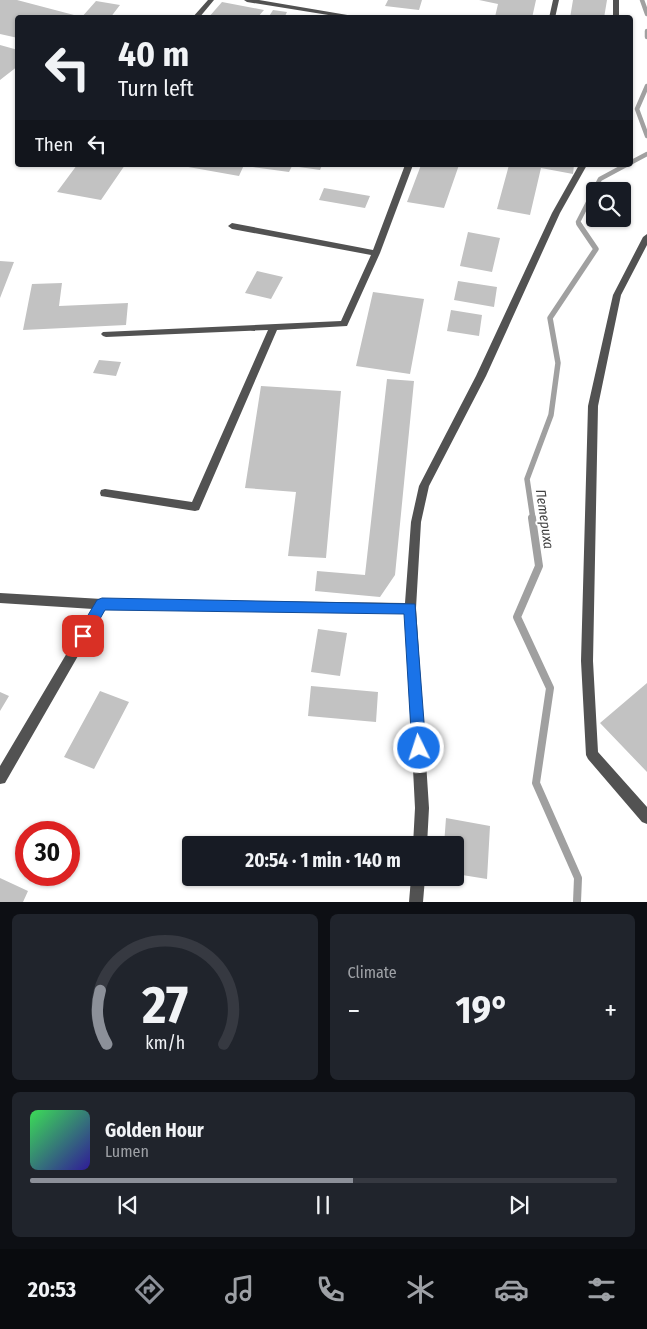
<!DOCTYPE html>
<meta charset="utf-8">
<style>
body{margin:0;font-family:"Fira Sans Condensed",sans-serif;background:#20242c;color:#f1f3f6;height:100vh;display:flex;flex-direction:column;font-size:19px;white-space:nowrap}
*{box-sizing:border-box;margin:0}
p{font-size:16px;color:#9ea1a6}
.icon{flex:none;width:28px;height:28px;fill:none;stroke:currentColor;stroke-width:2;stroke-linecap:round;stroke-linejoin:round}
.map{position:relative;height:902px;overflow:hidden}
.drawer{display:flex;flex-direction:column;gap:12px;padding:12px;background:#0d0f14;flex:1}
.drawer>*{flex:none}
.guide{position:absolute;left:15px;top:15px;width:618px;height:152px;border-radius:5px;box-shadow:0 1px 4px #0004;background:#171b24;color:#f1f3f6;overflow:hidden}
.buttons{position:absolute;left:586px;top:182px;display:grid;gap:10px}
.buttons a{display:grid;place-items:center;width:45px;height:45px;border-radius:5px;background:#171b24;box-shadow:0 1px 4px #0004;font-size:25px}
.speed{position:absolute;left:15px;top:821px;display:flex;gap:10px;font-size:25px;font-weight:700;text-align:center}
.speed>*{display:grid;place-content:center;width:65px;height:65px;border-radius:50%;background:#171b24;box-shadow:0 1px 4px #0004;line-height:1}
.speed .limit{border:8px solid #d22;background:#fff;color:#111}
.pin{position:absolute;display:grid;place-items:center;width:42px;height:42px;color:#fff;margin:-21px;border-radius:10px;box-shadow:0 2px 8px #0006}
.me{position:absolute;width:55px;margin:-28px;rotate:356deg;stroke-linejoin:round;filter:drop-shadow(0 0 4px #0008)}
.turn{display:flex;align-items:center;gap:18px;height:105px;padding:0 20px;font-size:22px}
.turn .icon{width:65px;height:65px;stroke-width:2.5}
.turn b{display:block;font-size:35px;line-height:42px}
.then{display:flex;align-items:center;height:48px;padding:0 20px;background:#0003;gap:10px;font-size:19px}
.big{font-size:38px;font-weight:700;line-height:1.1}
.drawer .card{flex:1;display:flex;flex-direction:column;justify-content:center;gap:8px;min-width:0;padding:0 18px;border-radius:8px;background:#20242c}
.drawer .dial{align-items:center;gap:0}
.dial svg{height:130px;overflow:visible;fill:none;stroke:#363941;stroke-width:7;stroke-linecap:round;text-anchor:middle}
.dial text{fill:#f1f3f6;stroke:none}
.song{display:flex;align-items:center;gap:15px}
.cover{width:60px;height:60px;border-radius:8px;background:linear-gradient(135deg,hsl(130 70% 55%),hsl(250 70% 35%))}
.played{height:5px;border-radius:2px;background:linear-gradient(90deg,#8c9099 55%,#363941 55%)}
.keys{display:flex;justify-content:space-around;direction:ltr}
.heat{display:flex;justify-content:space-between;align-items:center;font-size:28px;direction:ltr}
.drawer .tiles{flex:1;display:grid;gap:12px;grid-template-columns:1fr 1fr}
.card:last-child{grid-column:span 2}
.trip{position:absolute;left:182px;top:836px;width:282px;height:50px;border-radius:5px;background:#171b24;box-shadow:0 1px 4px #0004;font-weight:700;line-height:50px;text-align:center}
.tabs{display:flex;height:80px;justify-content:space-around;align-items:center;background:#090b0e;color:#9ea1a6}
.tabs .icon{width:35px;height:35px}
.tabs .current{color:#8c9099}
.tabs b{font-size:22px;color:#f1f3f6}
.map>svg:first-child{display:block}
</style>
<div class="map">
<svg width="647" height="902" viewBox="0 0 647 902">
<rect width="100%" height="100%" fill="#fff"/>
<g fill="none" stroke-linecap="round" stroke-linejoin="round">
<path stroke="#a0a0a0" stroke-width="4.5" d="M642 0 647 14
M647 31V37
M647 86 637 109 647 136
M630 163 647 154
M580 225 578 222 600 179 626 165"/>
<path stroke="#a0a0a0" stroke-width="5.5" d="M533 519 527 479 551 415 558 363 550 318 596 249 579 224"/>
<path stroke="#a0a0a0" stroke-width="8" d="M532 518 539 566 517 617 550 688 536 783 578 878 577 902"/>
</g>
<path fill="#c2c2c2" d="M0 0H17L74 15 71 18H18V38L0 34Z
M388 0H422L419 10 385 6Z
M479 0H536L532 18 495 17 498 4Z
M573 0H607L604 18H570Z
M96 1 120 5 110 18H81Z
M222 2 264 10 257 18H208Z
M273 10 287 12 284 18H268Z
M0 45 18 50V66L0 80Z
M77 165H125L101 200 57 192Z
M177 165H244L239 176Z
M254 165H322L320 170 292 166 289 172 253 167Z
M421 165H459L444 208 407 202Z
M509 165H574L573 174 541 168 530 215 497 209Z
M324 188 370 196 365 208 319 200Z
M468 232 500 238 492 272 460 266Z
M0 261 14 262 0 298Z
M257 271 283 277 271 299 245 293Z
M458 281 497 287 494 307 454 300Z
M62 283 59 306 128 303 126 325 23 330 32 284Z
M373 292 424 299 410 374 356 366Z
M451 310 482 315 479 336 447 331Z
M99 360 121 362 116 376 93 373Z
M387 379 414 381 395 575 380 597 315 591 317 571 365 575Z
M261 386 341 391 326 558 288 556 296 492 245 488Z
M318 629 347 633 340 676 311 672Z
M647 683V772L600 723Z
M311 686 378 692 376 722 308 716Z
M100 691 129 702 94 769 64 757Z
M0 692 9 696 0 711Z
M446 818 490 826 487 879 456 874V845H444Z
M0 878 28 891 23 902H0Z"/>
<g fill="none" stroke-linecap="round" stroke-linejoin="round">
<path fill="#525252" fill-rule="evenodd" d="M208 0H214L199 18H192Z
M244 0H259L365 18H347L247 2Z
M553 0H559L555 18H549Z
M405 165H413L380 253 347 326 277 330 199 510 195 511 101 496 100 493 101 490 105 489 192 502 268 330 106 337 103 336 101 334 103 332 341 321 371 255 232 229 228 226 232 223 373 250Z
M647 234V245L621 295 598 406 593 661 598 752 647 807V824L642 822 588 759 586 755 581 661 588 406 613 295 643 237Z"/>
<path fill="#525252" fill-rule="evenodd" d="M613 0H619V18H613Z
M579 165H587L560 213 486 376 429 486 421 522 416 608 429 808 427 845H413L415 808 405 613 105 609 5 783 0 784V766L93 609 0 603V593L102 599 405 603 411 522 419 486 476 376 552 213Z
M411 878H425L423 902H409Z"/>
</g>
<path fill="#1a73e8" stroke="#114b97" d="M102 598 415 604 426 748 424 753 419 755 414 753 412 748 404 614 105 610 88 640 83 642 78 640 77 636 78 632 97 600Z"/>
<g text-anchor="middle" stroke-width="4" stroke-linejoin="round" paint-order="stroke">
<g font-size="14" font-style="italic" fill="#414141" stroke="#fff">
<text transform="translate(545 519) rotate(82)" y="5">Петериха</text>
</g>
</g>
</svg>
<div class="buttons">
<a><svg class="icon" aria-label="search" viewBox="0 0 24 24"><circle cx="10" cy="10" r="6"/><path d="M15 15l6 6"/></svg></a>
</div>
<div class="speed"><div class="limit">30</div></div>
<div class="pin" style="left:83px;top:636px;background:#d93025"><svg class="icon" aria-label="arrive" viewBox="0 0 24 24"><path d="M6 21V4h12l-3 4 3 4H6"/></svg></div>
<svg class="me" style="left:419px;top:748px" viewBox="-20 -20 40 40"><circle r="17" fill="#1a73e8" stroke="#fff" stroke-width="3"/><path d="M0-11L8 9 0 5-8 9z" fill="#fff"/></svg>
<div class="trip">20:54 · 1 min · 140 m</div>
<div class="guide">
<div class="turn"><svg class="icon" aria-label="left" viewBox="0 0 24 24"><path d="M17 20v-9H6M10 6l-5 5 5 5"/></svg><div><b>40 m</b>Turn left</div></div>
<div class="then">Then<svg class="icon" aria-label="left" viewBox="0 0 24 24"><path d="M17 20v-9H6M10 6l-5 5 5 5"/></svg></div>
</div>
</div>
<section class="drawer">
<div class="tiles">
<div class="card dial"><svg viewBox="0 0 100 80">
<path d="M14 69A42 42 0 1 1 86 69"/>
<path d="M14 69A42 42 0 0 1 10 36" stroke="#8c9099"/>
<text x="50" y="56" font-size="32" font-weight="700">27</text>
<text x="50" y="72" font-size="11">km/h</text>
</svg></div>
<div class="card"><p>Climate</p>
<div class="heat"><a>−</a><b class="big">19°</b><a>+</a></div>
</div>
<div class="card">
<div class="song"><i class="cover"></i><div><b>Golden Hour</b><p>Lumen</p></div></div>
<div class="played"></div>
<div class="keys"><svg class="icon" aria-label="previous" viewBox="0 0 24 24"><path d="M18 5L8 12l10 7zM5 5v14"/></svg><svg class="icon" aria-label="pause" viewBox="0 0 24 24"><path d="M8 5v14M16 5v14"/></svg><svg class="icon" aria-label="next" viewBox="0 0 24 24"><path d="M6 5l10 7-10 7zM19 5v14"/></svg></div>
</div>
</div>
</section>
<nav class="tabs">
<b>20:53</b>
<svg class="icon current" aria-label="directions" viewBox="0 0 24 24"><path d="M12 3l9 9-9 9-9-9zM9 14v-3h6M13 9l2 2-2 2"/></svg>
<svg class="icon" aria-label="music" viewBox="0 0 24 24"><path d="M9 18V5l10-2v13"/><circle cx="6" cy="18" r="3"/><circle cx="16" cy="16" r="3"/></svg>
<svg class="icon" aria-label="phone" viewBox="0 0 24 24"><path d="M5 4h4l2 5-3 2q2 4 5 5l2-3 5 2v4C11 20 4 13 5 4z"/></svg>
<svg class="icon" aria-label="climate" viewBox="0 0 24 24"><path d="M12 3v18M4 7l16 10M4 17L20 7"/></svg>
<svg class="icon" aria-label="car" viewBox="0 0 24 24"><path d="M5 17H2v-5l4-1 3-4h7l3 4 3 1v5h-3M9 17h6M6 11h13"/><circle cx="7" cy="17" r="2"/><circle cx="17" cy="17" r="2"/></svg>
<svg class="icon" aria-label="filters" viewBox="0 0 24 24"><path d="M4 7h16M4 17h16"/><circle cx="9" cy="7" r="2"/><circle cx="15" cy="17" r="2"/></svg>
</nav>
